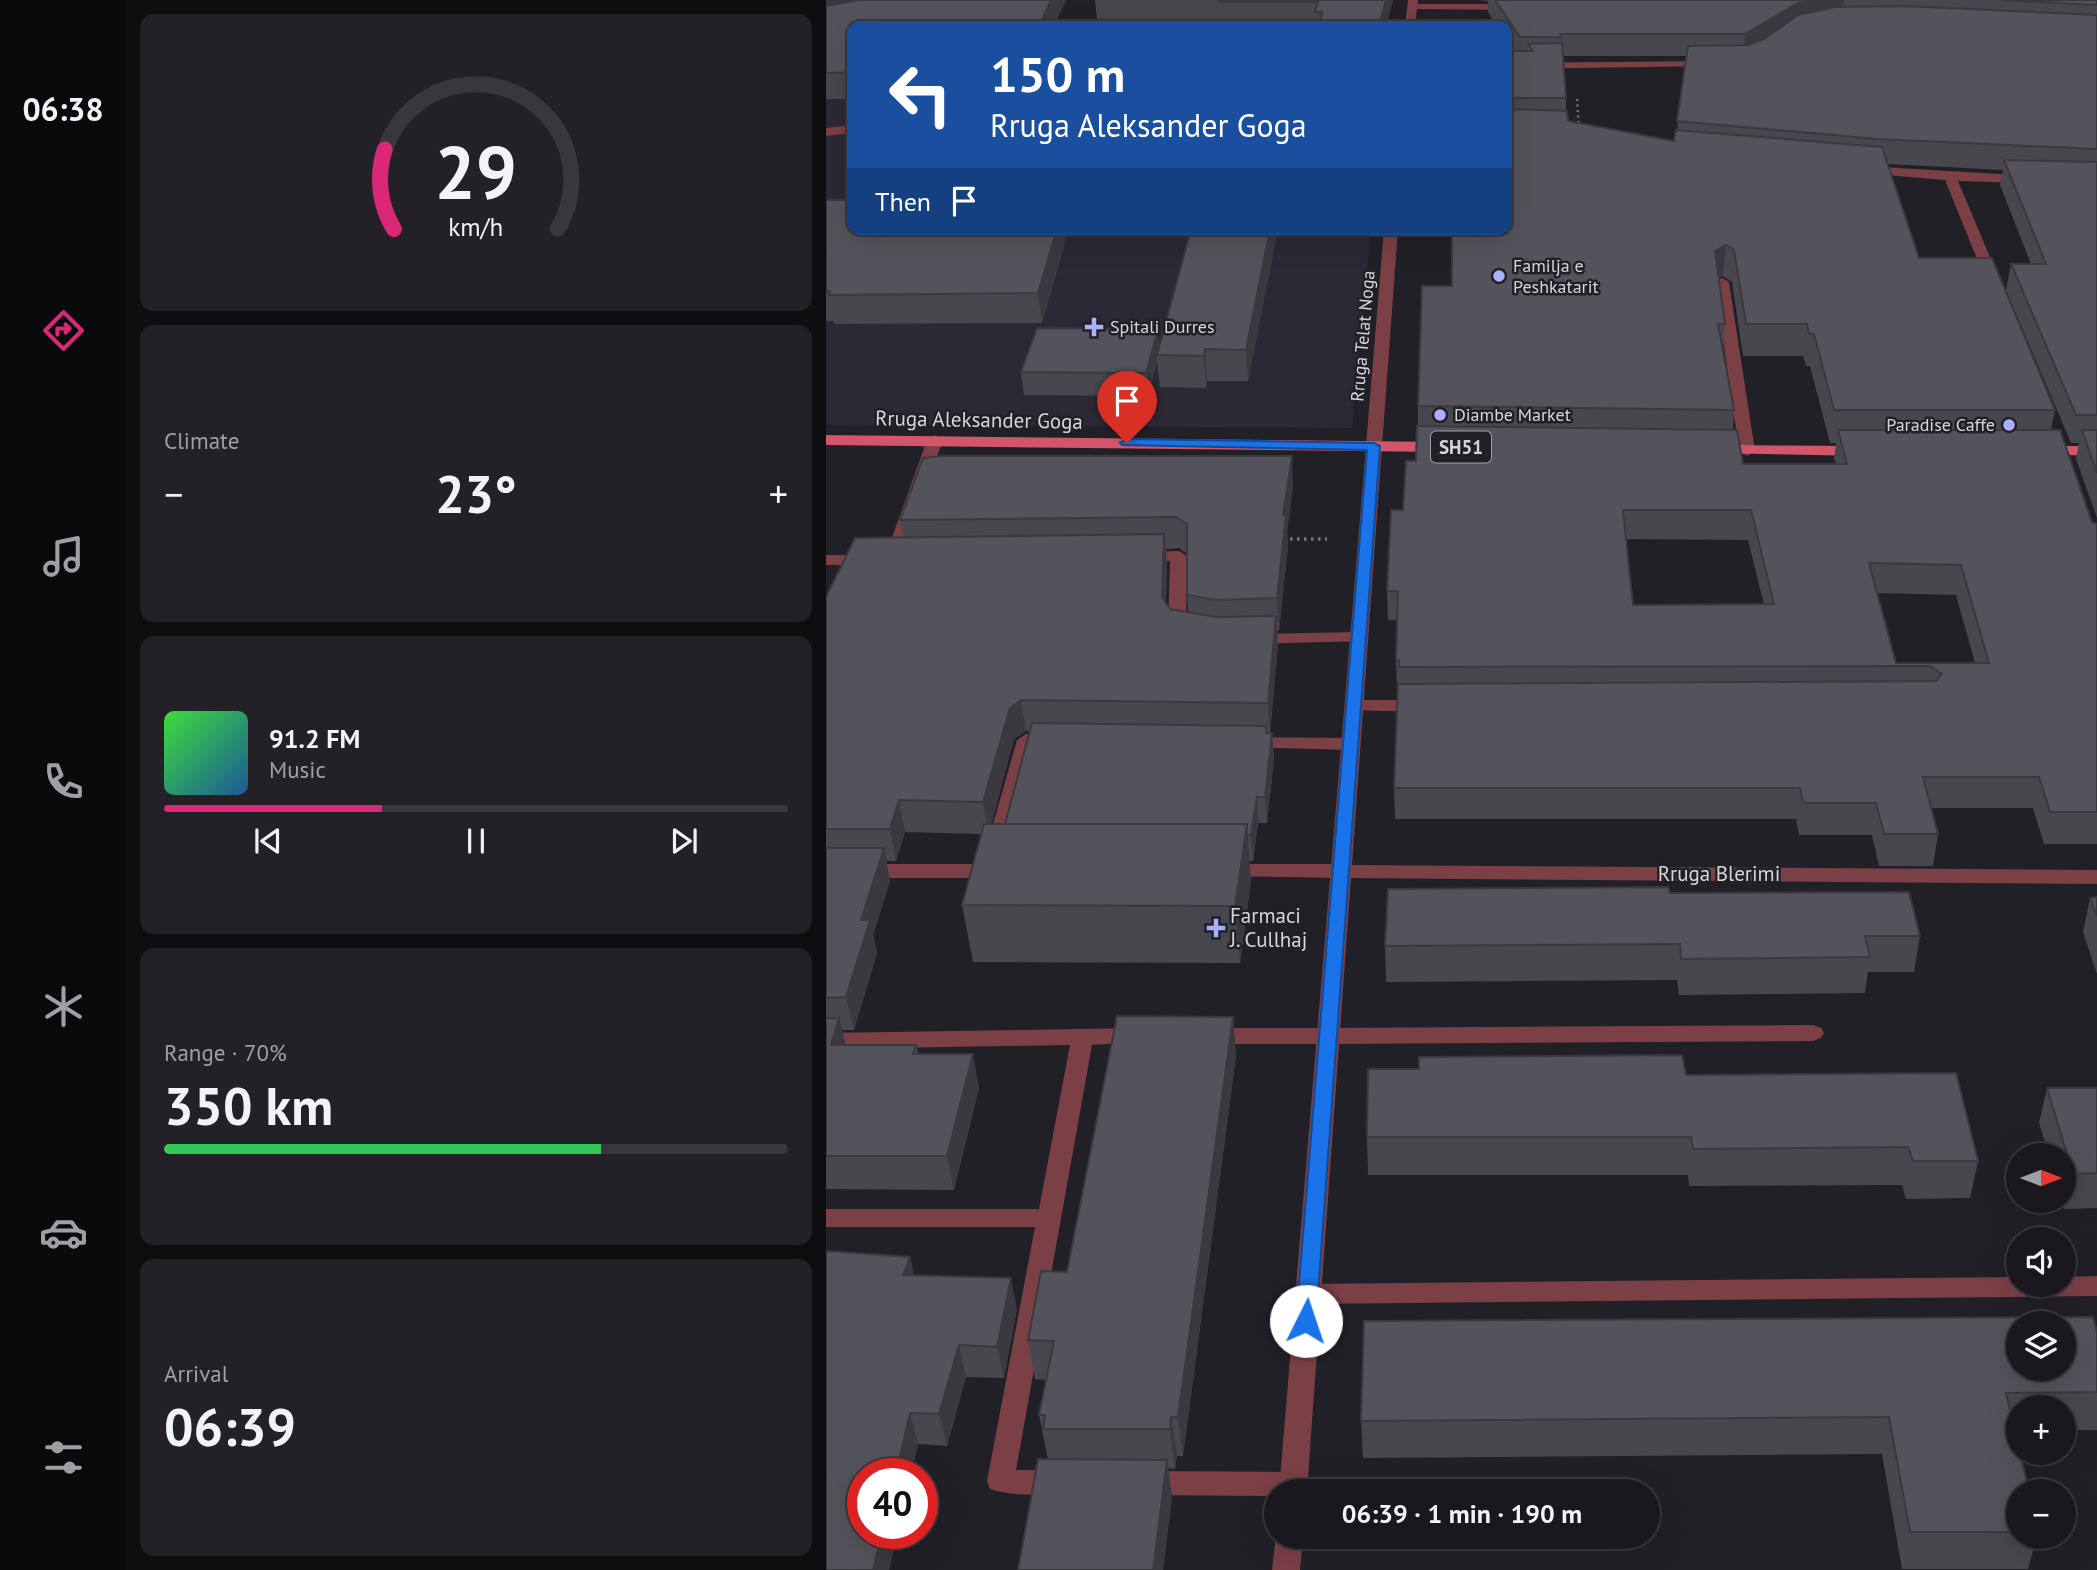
<!DOCTYPE html>
<meta charset="utf-8">
<style>
body{margin:0;font-family:"PT Sans",sans-serif;background:#232126;color:#f1f3f6;height:100vh;display:flex;flex-direction:column;font-size:26px;white-space:nowrap}
*{box-sizing:border-box;margin:0}
p{font-size:23px;color:#9fa0a4}
.icon{flex:none;width:38px;height:38px;fill:none;stroke:currentColor;stroke-width:2;stroke-linecap:round;stroke-linejoin:round}
.map{position:relative;flex:1;overflow:hidden}
.panel{display:flex;flex-direction:column;gap:14px;padding:14px;background:#0e0d10;width:700px}
.panel>*{flex:none}
.guide{position:absolute;left:21px;top:21px;width:665px;height:214px;border-radius:14px;box-shadow:0 7px 28px #0002,0 0 0 2px #38373b;background:#1a4fa0;color:#fff;overflow:hidden}
.needle{width:46px;rotate:90deg}
.tools{position:absolute;left:1180px;top:1143px;display:grid;gap:14px}
.tools a{display:grid;place-items:center;width:70px;height:70px;border-radius:50%;background:#1a181d;box-shadow:0 7px 28px #0002,0 0 0 2px #38373b;font-size:35px}
.speed{position:absolute;left:21px;top:1458px;display:flex;gap:14px;font-size:35px;font-weight:700;text-align:center}
.speed>*{display:grid;place-content:center;width:91px;height:91px;border-radius:50%;background:#1a181d;box-shadow:0 7px 28px #0002,0 0 0 2px #38373b;line-height:1}
.speed .limit{border:10px solid #d22;background:#fff;color:#111}
.pin{position:absolute;display:grid;place-items:center;width:60px;height:60px;color:#fff;margin:-72px -30px;border-radius:50% 50% 50% 0;rotate:-45deg;box-shadow:0 0 7px #0007}
.pin .icon{rotate:45deg}
.me{position:absolute;width:77px;margin:-38px;rotate:4deg;stroke-linejoin:round;filter:drop-shadow(0 0 5px #0008)}
.turn{display:flex;align-items:center;gap:24px;height:147px;padding:0 28px;font-size:32px}
.turn .icon{width:91px;height:91px;stroke-width:2.5}
.turn b{display:block;font-size:49px;line-height:60px}
.then{display:flex;align-items:center;height:66px;padding:0 28px;background:#0003;gap:14px;font-size:26px}
.big{font-size:52px;font-weight:800;line-height:1.1}
.panel .card{flex:1;display:flex;flex-direction:column;justify-content:center;gap:10px;min-width:0;padding:0 24px;border-radius:14px;background:#232126}
.panel .dial{align-items:center;gap:0}
.dial svg{height:182px;overflow:visible;fill:none;stroke:#38373b;stroke-width:7;stroke-linecap:round;text-anchor:middle}
.dial text{fill:#f1f3f6;stroke:none}
.song{display:flex;align-items:center;gap:21px}
.cover{width:84px;height:84px;border-radius:10px;background:linear-gradient(135deg,hsl(120 70% 55%),hsl(210 70% 35%))}
.played{height:7px;border-radius:4px;background:linear-gradient(90deg,#db2777 35%,#38373b 35%)}
.keys{display:flex;justify-content:space-around;direction:ltr}
.heat{display:flex;justify-content:space-between;align-items:center;font-size:38px;direction:ltr}
.charge{height:10px;border-radius:5px;background:linear-gradient(90deg,#34c759 70%,#38373b 0)}
.trip{position:absolute;left:438px;top:1479px;width:396px;height:70px;border-radius:35px;background:#1a181d;box-shadow:0 7px 28px #0002,0 0 0 2px #38373b;font-weight:800;line-height:70px;text-align:center}
main{display:flex;flex:1;min-height:0}
.menu{display:flex;flex-direction:column;width:126px;justify-content:space-around;align-items:center;background:#0a0a0c;color:#9fa0a4}
.menu .icon{width:49px;height:49px}
.menu .on{color:#db2777}
.menu b{font-size:32px;color:#f1f3f6}
.map>svg:first-child{display:block}
</style>
<main>
<nav class="menu">
<b>06:38</b>
<svg class="icon on" aria-label="directions" viewBox="0 0 24 24"><path d="M12 3l9 9-9 9-9-9zM9 14v-3h6M13 9l2 2-2 2"/></svg>
<svg class="icon" aria-label="music" viewBox="0 0 24 24"><path d="M9 18V5l10-2v13"/><circle cx="6" cy="18" r="3"/><circle cx="16" cy="16" r="3"/></svg>
<svg class="icon" aria-label="phone" viewBox="0 0 24 24"><path d="M5 4h4l2 5-3 2q2 4 5 5l2-3 5 2v4C11 20 4 13 5 4z"/></svg>
<svg class="icon" aria-label="climate" viewBox="0 0 24 24"><path d="M12 3v18M4 7l16 10M4 17L20 7"/></svg>
<svg class="icon" aria-label="car" viewBox="0 0 24 24"><path d="M5 17H2v-5l4-1 3-4h7l3 4 3 1v5h-3M9 17h6M6 11h13"/><circle cx="7" cy="17" r="2"/><circle cx="17" cy="17" r="2"/></svg>
<svg class="icon" aria-label="filters" viewBox="0 0 24 24"><path d="M4 7h16M4 17h16"/><circle cx="9" cy="7" r="2"/><circle cx="15" cy="17" r="2"/></svg>
</nav>
<section class="panel">
<div class="card dial"><svg viewBox="0 0 100 80">
<path d="M14 69A42 42 0 1 1 86 69"/>
<path d="M14 69A42 42 0 0 1 10 34" stroke="#db2777"/>
<text x="50" y="56" font-size="32" font-weight="700">29</text>
<text x="50" y="72" font-size="11">km/h</text>
</svg></div>
<div class="card"><p>Climate</p>
<div class="heat"><a>−</a><b class="big">23°</b><a>+</a></div>
</div>
<div class="card">
<div class="song"><i class="cover"></i><div><b>91.2 FM</b><p>Music</p></div></div>
<div class="played"></div>
<div class="keys"><svg class="icon" aria-label="previous" viewBox="0 0 24 24"><path d="M18 5L8 12l10 7zM5 5v14"/></svg><svg class="icon" aria-label="pause" viewBox="0 0 24 24"><path d="M8 5v14M16 5v14"/></svg><svg class="icon" aria-label="next" viewBox="0 0 24 24"><path d="M6 5l10 7-10 7zM19 5v14"/></svg></div>
</div>
<div class="card"><p>Range · 70%</p><b class="big">350 km</b><div class="charge"></div></div>
<div class="card"><p>Arrival</p><b class="big">06:39</b></div>
</section>
<div class="map">
<svg width="1271" height="1570" viewBox="0 0 1271 1570">
<rect width="100%" height="100%" fill="#222027"/>
<path fill="#2c2835" d="M0 69H26V229H545L526 428 0 425Z"/>
<g fill="none" stroke-linecap="round" stroke-linejoin="round">
<path stroke="#75747a" stroke-width="2.5" stroke-dasharray="2 3.5" stroke-linecap="butt" d="M751 99 753 129"/>
<path stroke="#75747a" stroke-width="3.5" stroke-dasharray="2.5 4.5" stroke-linecap="butt" d="M457 539H501"/>
<path fill="#7b3f46" fill-rule="evenodd" d="M583 4H686L691 7 686 10 587 9 582 6Z
M26 125V133L0 136V128Z
M896 278 903 282 929 451 921 456 913 451 889 282Z
M314 1028 322 1031 325 1036 322 1041 266 1045 190 1470H232L242 1474 245 1482 242 1490C221 1497 185 1496 164 1489L161 1481 209 1227H0V1209H213L244 1045 0 1049V1033Z
M383 1028H502L510 1031 513 1036 510 1041 502 1044H383L375 1041 372 1036 375 1031Z
M318 1471 468 1472 478 1476 481 1484 478 1491H450V1496L318 1495 308 1491 305 1483 308 1475Z"/>
<path fill="#7b3f46" fill-rule="evenodd" d="M582 0H592L589 26H579Z
M885 61 891 64 889 66 681 69V63Z
M1040 166 1206 176 1208 179 1202 183 1132 181 1174 281 1172 284H1162L1160 281 1119 180 1036 173 1034 170Z
M558 229H572L556 446 548 451 540 446Z
M109 435 117 440 74 560 72 564H60L58 560 101 440Z
M353 551 361 556 360 627 365 634 356 639 350 638 342 627 344 561 316 562 308 557 316 552Z
M0 555H44L52 560 44 565H0Z
M533 632 539 633 542 637 539 641 427 644 418 639 427 634Z
M528 700H597L606 706 597 712 522 710 519 706 522 702Z
M200 734H226L235 740 226 746H208L180 849 177 854H163L160 849 191 740Z
M420 737 524 738 533 744 524 750 413 747 411 743 413 739Z
M0 864H170L177 866 180 871 177 876 170 878H0Z
M400 864H515L522 866 525 871 522 876 515 878 393 876 390 871 393 866Z
M987 1025 995 1028 998 1033 995 1038 987 1041 502 1044 494 1041 491 1036 494 1031 502 1028Z
M1271 1276V1296L482 1304 473 1301 470 1294 473 1287 482 1284 1192 1277V1284H1237V1277Z
M450 1536H545L541 1545 531 1548 463 1549 453 1546 449 1537Z"/>
<path fill="#7b3f46" fill-rule="evenodd" d="M548 441 556 446 526 865 1271 870V884L525 878 481 1491H453L540 446Z
M450 1535 477 1536 474 1570H446Z"/>
<path fill="#d3556a" fill-rule="evenodd" d="M0 435 615 442 623 447 615 452 0 445Z
M891 445 1035 446 1043 451 1035 456 886 453 883 450Z
M1216 446H1271V456L1210 454 1208 451 1210 448Z"/>
</g>
<path fill="#48474d" fill-rule="evenodd" d="M0 0H240L228 26H26V99H0Z
M269 0H567L560 26H395V23L271 19Z
M654 0H1271V518L1250 459 1253 443H1245L1180 290 1185 264H1205L1174 185 1177 170 1062 164 1093 258 1229 410 1225 430 1266 522 1271 524V844H1218L1207 808H1105L1112 834 1107 866H1053L1046 835H973L970 819H569L568 788 572 691H571L570 660 571 620H562L561 591 577 510 590 461 592 426V406L626 286 681 229V51H688L681 40V26H671L662 12V1ZM737 56H861L851 130 848 141 742 121 740 111V98ZM897 276 906 282 917 356H977L980 366H984L1004 443H1010L1008 459 1010 464H917L907 430 908 410 897 352 899 324 893 278ZM800 539 922 540 938 605H807ZM1051 593 1130 595 1149 663H1070Z
M0 200 26 229H243L216 323 8 324V321H0Z
M365 229H452L422 381H381L380 388 334 387 331 361 322 396 198 395 195 372 332 329 333 346Z
M467 487 461 532 462 546 453 631H451L452 646 444 733H446L448 759 441 823H432L427 861H423L425 881 414 963 147 962 136 905 155 834 79 832 70 861H60L64 881 47 935 51 953 28 1030H16L20 1045H90L92 1054 153 1088 128 1190 0 1189V597L77 537 74 520ZM353 548 361 554V595L362 612 344 609 340 603 341 564 340 549ZM200 731H204L179 824H165L188 739Z
M844 893 1094 936 1088 972H1042L1039 993 853 995 851 980 560 982 559 946Z
M1271 897V974L1257 932 1264 898Z
M407 1017 410 1056 357 1456H351L349 1469 342 1468 346 1497 337 1570H192L222 1459 213 1415 220 1380 209 1379 202 1340 241 1272Z
M860 1075 1152 1161 1144 1198 1080 1199 1076 1185 863 1186 862 1175H542L541 1137Z
M1221 1088H1271V1208L1238 1209 1236 1200H1237V1155H1223L1213 1123Z
M84 1257 88 1275 191 1309 178 1378 140 1377 121 1446 92 1444 63 1570H0Z
M1271 1332V1430H1237V1407H1192V1430H1189L1192 1491V1536H1211L1202 1569H1076L1056 1454 537 1458 535 1421Z"/>
<path fill="#3b393f" d="M0 0H116L0 20Z
M225 0H240L228 26H213Z
M560 0H567L560 26H553Z
M989 0H1018L1016 18 917 56 919 34 972 3Z
M231 229H243L216 323 212 293Z
M444 229H452L422 381 420 350Z
M900 245 897 276 886 282 889 251Z
M332 329 334 352 331 355V361L322 396 320 373Z
M379 349 381 381 380 388 378 356Z
M466 456 467 487 461 532 462 546 453 631 451 598 457 515Z
M338 534 341 564 339 627 336 597Z
M450 616 452 646 444 734 442 703Z
M195 700 200 731 188 739 163 834 157 802 184 708Z
M446 733 448 759 441 823 439 797Z
M431 797 432 823 427 861 425 835Z
M73 800 79 832 70 861 64 829Z
M421 824 425 881 414 963 409 906Z
M58 848 64 881 47 935 51 953 28 1030 20 997 35 920Z
M407 1017 410 1056 357 1456 352 1417Z
M13 1018 21 1051 5 1045Z
M147 1054 153 1088 128 1190 121 1156Z
M84 1257 91 1289 77 1275Z
M185 1278 191 1309 178 1378 171 1347Z
M133 1345 140 1377 121 1446 113 1414Z
M84 1413 92 1444 85 1474H70Z
M345 1417 351 1456 349 1469 344 1429Z
M341 1460 346 1497 337 1570H327Z
M56 1533H72L63 1570H47Z"/>
<path fill="#54525a" stroke="#3b393f" stroke-width="2" fill-rule="evenodd" d="M33 0H225L213 26H26V72L0 73V6Z
M394 0H560L553 26H494L496 12H489L492 2H393Z
M669 0H989L972 3 919 34H734L735 37H694Z
M1175 0H1271V5Z
M1078 6 1271 15V149L1051 139 851 121 862 46 922 45 938 39 972 15 1009 7Z
M736 43 740 98H681V51H707L702 44Z
M681 109 741 111 742 121 848 141 850 130 1056 147 1093 258H1166L1229 410H1008L988 334H983L981 324H920L908 250 900 245 889 251 899 324H892L908 410 592 406 596 286H626V229H681Z
M1178 160 1271 162V415H1250L1185 264H1220Z
M0 200H26V229H231L212 293 3 295 4 291H0Z
M365 229H444L420 350 379 349 378 356 331 355Z
M211 328 332 329 320 373 195 372Z
M591 426 911 430 917 464H1021L1012 430H1234L1266 522 1271 524V812H1224L1213 777H1097L1112 834H1058L1050 803H977L974 788H568L572 684 1110 681 1116 674 1104 666 573 667V660H570L572 591H561L565 510H577L580 461H590ZM797 510H925L948 604 807 605ZM1043 563 1135 565 1163 663H1070Z
M1256 430H1271V473Z
M116 456H466L457 515H460L451 598 391 600 361 595V524L350 517 74 520 97 458Z
M338 534 336 597 344 609 391 617 450 616 442 703 195 700 184 708 157 802 73 800 64 829H0V597L29 538Z
M206 723 440 726V733H446L439 797H431L425 835H421V824H179Z
M158 824H421L409 906 136 905Z
M0 848H58L35 920H44L20 997 0 998Z
M842 887 844 893 1083 892 1094 936H1039L1044 957 855 959 854 944 559 946 562 889Z
M1271 897V916L1264 898Z
M291 1016 407 1017 352 1417H345L344 1429H217L219 1415H213L228 1341 202 1340 215 1271 241 1272Z
M0 1018H13L5 1045H90L87 1054H147L121 1156H0Z
M856 1055 860 1075 1130 1073 1152 1161H1087L1082 1147 867 1149 865 1137H541L542 1069H593V1057Z
M1221 1088H1271V1173L1247 1174Z
M0 1251 84 1257 77 1275 185 1278 171 1347 133 1345 113 1414 84 1413 70 1474H37V1533H56L47 1570H0Z
M1267 1317 1271 1332V1392L1180 1393 1192 1443V1452H1194L1203 1491H1192V1532H1084L1063 1417 535 1421 538 1321ZM1192 1323H1237V1368H1192Z
M212 1459 341 1460 327 1570H192Z"/>
<path fill="#1a73e8" stroke="#114b97" stroke-width="2" d="M301 439 548 443 554 446 490 1321 487 1327 480 1329 473 1327 470 1321 541 450 296 445 294 443Z"/>
<g fill="#aab0fb" stroke="#222027" stroke-width="2.5">
<circle cx="673" cy="276" r="7"/>
<path d="M264.5 316.5h7v7h7v7h-7v7h-7v-7h-7v-7h7z"/>
<circle cx="614" cy="415" r="7"/>
<circle cx="1183" cy="425" r="7"/>
<path d="M386.5 917.5h7v7h7v7h-7v7h-7v-7h-7v-7h7z"/>
</g>
<g text-anchor="middle" stroke-width="5" stroke-linejoin="round" paint-order="stroke">
<g font-size="18" fill="#d6d5da" stroke="#222027" text-anchor="start">
<text x="687" y="272">Familja e<tspan x="687" dy="21">Peshkatarit</tspan></text>
<text x="284" y="333">Spitali Durres</text>
<text x="628" y="421">Diambe Market</text>
<text x="1169" y="431" text-anchor="end">Paradise Caffe</text>
</g>
<g font-size="18" fill="#d6d5da" stroke="#222027">
<text transform="translate(537 336) rotate(-85)" y="6">Rruga Telat Noga</text>
</g>
<rect fill="#222027" stroke="#a09fa4" stroke-width="2" x="605" y="431.5" width="60" height="31" rx="5"/>
<g font-size="19" font-weight="bold" fill="#d6d5da">
<text x="635" y="454">SH51</text>
</g>
<g font-size="21" fill="#d6d5da" stroke="#222027">
<text transform="translate(153 420) rotate(1)" y="7">Rruga Aleksander Goga</text>
<text x="893" y="881">Rruga Blerimi</text>
</g>
<g font-size="21" fill="#d6d5da" stroke="#222027" text-anchor="start">
<text x="404" y="923">Farmaci<tspan x="404" dy="24">J. Cullhaj</tspan></text>
</g>
</g>
</svg>
<div class="tools">
<a><svg class="needle" viewBox="-14 -14 28 28"><path d="M0-13l5 13h-10z" fill="#e53935"/><path d="M0 13l5-13h-10z" fill="#9fa0a4"/></svg></a>
<a><svg class="icon" aria-label="sound" viewBox="0 0 24 24"><path d="M4 9h4l5-4v14l-5-4H4zM17 9q2 3 0 6"/></svg></a>
<a><svg class="icon" aria-label="layers" viewBox="0 0 24 24"><path d="M12 4l9 5-9 5-9-5zM3 14l9 5 9-5"/></svg></a>
<a>+</a>
<a>−</a>
</div>
<div class="speed"><div class="limit">40</div></div>
<div class="pin" style="left:301px;top:443px;background:#d93025"><svg class="icon" aria-label="arrive" viewBox="0 0 24 24"><path d="M6 21V4h12l-3 4 3 4H6"/></svg></div>
<svg class="me" style="left:480px;top:1321px" viewBox="-20 -20 40 40"><circle r="19" fill="#fff"/><path d="M0-13L10 11 0 6-10 11z" fill="#1a73e8"/></svg>
<div class="trip">06:39 · 1 min · 190 m</div>
<div class="guide">
<div class="turn"><svg class="icon" aria-label="left" viewBox="0 0 24 24"><path d="M17 20v-9H6M10 6l-5 5 5 5"/></svg><div><b>150 m</b>Rruga Aleksander Goga</div></div>
<div class="then">Then<svg class="icon" aria-label="arrive" viewBox="0 0 24 24"><path d="M6 21V4h12l-3 4 3 4H6"/></svg></div>
</div>
</div>
</main>
